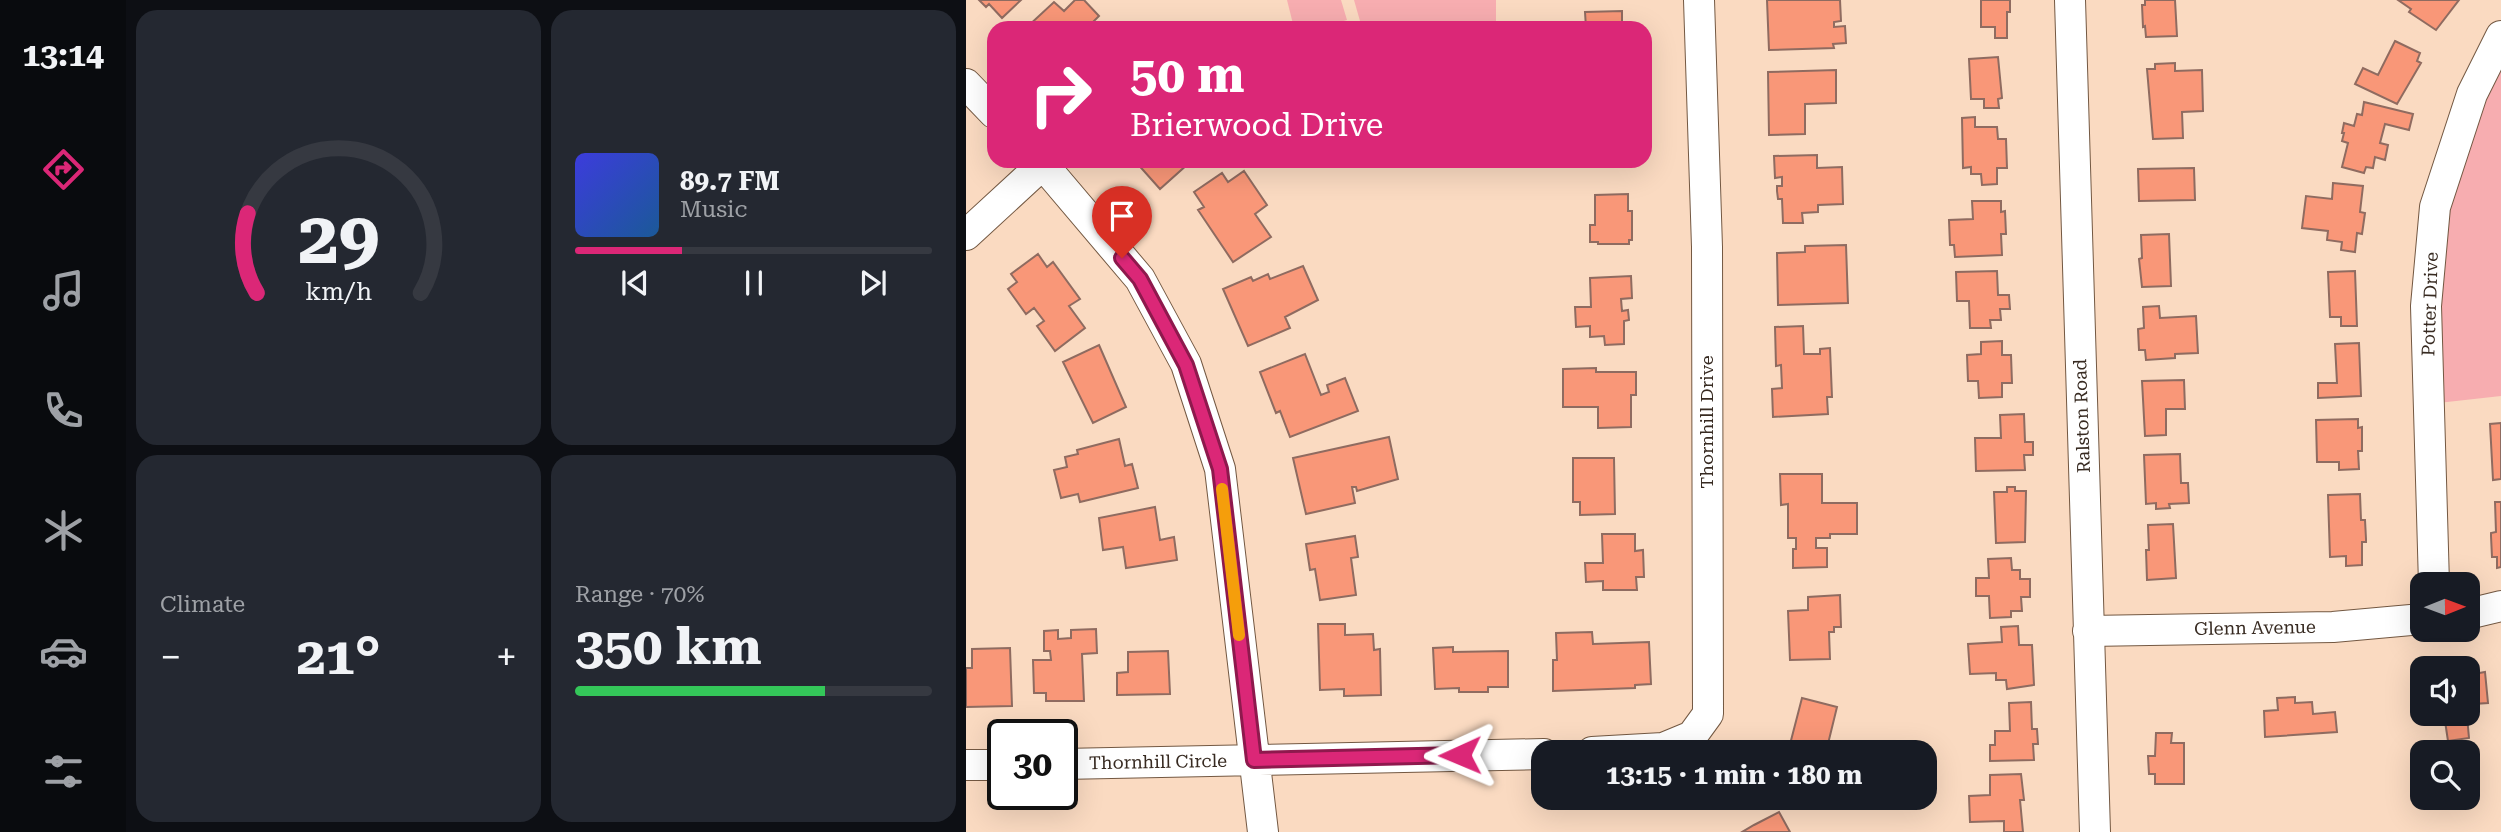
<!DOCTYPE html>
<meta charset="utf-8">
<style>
body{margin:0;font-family:"Roboto Serif",serif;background:#242831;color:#f1f3f6;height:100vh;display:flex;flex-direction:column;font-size:26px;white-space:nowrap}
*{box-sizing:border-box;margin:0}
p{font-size:23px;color:#9ea1a6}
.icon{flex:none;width:38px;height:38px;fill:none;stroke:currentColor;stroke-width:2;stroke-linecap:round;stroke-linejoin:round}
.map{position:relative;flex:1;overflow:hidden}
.drawer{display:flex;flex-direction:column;gap:10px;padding:10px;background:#0d0f14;width:840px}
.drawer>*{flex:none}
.hud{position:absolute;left:21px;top:21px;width:665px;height:147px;border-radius:21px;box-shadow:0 7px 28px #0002;background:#db2777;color:#fff;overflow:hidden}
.needle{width:46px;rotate:89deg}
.controls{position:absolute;left:1444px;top:572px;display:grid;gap:14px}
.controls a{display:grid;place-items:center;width:70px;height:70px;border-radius:14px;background:#171b24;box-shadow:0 7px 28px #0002;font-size:35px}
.speed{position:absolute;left:21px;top:719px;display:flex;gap:14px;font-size:35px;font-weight:700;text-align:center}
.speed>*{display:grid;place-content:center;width:91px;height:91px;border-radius:50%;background:#171b24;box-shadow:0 7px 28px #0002;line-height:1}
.speed .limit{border:4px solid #111;border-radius:10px;background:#fff;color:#111}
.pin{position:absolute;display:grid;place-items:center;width:60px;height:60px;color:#fff;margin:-72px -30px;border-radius:50% 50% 50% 0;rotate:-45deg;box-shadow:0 0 7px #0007}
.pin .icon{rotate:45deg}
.me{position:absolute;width:77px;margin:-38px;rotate:269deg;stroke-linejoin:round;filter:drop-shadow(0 0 5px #0008)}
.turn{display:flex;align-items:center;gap:24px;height:147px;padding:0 28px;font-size:32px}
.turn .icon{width:91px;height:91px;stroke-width:2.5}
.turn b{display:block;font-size:49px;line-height:60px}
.big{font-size:52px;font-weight:700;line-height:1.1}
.drawer .tile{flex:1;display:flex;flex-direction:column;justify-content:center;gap:10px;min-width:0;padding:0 24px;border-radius:21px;background:#242831}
.drawer .dial{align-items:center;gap:0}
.dial svg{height:182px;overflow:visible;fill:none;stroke:#363941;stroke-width:7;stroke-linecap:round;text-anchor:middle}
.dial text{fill:#f1f3f6;stroke:none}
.song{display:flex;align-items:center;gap:21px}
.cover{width:84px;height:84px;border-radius:10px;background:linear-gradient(135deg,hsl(240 70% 55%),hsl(210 70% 35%))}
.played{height:7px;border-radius:4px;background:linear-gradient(90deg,#db2777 30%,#363941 30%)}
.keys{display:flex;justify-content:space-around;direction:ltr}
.heat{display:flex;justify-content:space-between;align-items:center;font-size:38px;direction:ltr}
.charge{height:10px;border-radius:5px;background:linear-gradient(90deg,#34c759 70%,#363941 0)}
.drawer .tiles{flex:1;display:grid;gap:10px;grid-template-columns:repeat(2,1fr)}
.trip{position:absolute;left:565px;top:740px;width:406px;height:70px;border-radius:21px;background:#171b24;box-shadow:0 7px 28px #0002;font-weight:700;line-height:70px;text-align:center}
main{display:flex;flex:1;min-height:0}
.dock{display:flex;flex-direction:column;width:126px;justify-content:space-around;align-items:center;background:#090b0e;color:#9ea1a6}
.dock .icon{width:49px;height:49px}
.dock .current{color:#db2777}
.dock b{font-size:32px;color:#f1f3f6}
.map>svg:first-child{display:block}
</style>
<main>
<nav class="dock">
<b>13:14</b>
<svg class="icon current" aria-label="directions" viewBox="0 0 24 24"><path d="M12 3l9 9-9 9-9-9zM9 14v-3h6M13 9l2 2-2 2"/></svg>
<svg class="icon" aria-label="music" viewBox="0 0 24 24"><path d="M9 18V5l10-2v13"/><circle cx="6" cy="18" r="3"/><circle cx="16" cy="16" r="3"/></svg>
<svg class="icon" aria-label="phone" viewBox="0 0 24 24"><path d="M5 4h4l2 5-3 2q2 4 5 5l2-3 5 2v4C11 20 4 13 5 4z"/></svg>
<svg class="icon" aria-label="climate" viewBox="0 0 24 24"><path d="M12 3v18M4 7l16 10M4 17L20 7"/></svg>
<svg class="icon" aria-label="car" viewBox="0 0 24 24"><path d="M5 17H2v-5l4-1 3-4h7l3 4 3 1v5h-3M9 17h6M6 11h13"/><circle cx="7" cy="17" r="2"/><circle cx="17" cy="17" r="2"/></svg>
<svg class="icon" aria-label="filters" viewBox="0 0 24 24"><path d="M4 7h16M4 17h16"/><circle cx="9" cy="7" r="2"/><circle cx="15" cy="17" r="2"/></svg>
</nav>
<section class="drawer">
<div class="tiles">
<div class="tile dial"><svg viewBox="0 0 100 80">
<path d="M14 69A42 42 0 1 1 86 69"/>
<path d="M14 69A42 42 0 0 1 10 34" stroke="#db2777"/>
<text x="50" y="56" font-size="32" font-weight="700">29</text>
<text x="50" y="72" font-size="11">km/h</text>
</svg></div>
<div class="tile">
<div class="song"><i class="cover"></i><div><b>89.7 FM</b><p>Music</p></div></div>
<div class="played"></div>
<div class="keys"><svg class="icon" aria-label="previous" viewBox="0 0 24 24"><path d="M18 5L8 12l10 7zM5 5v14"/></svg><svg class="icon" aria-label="pause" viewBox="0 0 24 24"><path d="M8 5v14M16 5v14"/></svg><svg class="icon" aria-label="next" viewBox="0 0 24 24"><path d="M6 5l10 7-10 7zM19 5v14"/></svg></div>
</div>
<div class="tile"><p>Climate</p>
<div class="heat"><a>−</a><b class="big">21°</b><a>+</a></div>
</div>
<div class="tile"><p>Range · 70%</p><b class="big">350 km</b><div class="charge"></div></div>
</div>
</section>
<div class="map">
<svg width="1535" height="832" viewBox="0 0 1535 832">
<rect width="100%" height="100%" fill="#fadac1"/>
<path fill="#f7adb0" d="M321 0H375L381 20 354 28H328Z
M388 0H530V28H396Z
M1535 49V396L1463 404 1469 207Z"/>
<path fill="#f99778" stroke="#8f6b60" stroke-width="2" d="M13 0H55L36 18 23 4 20 7Z
M109 0H118L133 16 121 28H60L88 2 98 11Z
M801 0H874L875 21 868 22V27L879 26 880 43 867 44 868 48 803 50Z
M1015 0H1044V12H1041V38H1029V27H1015Z
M1179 0H1209L1211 36 1180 37 1179 26 1177 27 1176 5H1179Z
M1432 0H1493L1470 30 1443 12 1445 9Z
M656 11V28H620L619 12Z
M1429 41 1454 53 1451 61 1455 63 1431 104 1389 84 1397 68 1412 75Z
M1032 57 1036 98 1032 99 1033 108H1018V99H1005L1003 59Z
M1209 63V71L1236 70 1237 111 1216 112 1217 138 1187 139 1181 69H1189V64Z
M870 70V103L839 104V134L803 135 802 72Z
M1398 102 1447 114 1443 130 1419 124 1414 143 1422 145 1419 160 1409 157 1407 168 1400 167 1398 173 1376 167 1382 143 1376 141 1378 133H1376L1378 123 1388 126 1391 114 1396 115Z
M1009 117V127H1031L1032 139H1040L1041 168H1031V184L1016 185 1015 174H1005V167L997 168 996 118Z
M851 155V168L876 167 877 204 852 205V212L836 213 837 223H817L816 199H812L811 191V186H816V177L809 178 808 156Z
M169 161H230L224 166 222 164 194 189Z
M1228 168 1229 200 1173 201 1172 169Z
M278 171 301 205 289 214 305 237 267 262 232 210 238 207 228 192 256 173 262 182Z
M1367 183 1397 186 1394 212 1399 213 1396 234 1391 233 1389 252 1375 250 1376 242 1361 240 1362 231 1336 228 1340 196 1366 199Z
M662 194V211H666V240H663V244H632V242H624V225H629V195Z
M1006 201H1035V212L1039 211 1040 234H1035L1036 255 989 257 988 245H984L983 220 1007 219Z
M1203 234 1205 286 1176 287 1173 259 1176 258 1175 235Z
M880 245 882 303 812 305 811 253 839 252V246Z
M72 254 81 267 87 262 114 299 103 306 119 328 89 351 71 326 78 321 68 308 60 314 42 289 51 282 45 274Z
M337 266 352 300 319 317 324 328 282 346 257 289 285 277 287 281 302 274 304 279Z
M1031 271 1032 295H1043L1044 309H1034L1035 320H1024L1025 328H1004L1003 301H991L990 272Z
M1389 271 1391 326H1375V317H1364L1362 272Z
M665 276 666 298 655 299 656 311 662 310 663 320 658 321V344L639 345 638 336 624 337V326L610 327 609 307H625L624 278Z
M1193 306 1194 318 1230 316 1232 353 1209 354V358L1180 360 1179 350H1173L1172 329 1178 328 1177 307Z
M837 326 838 354H854V349L864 348 866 397H861L862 414 807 417 806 389 816 388 815 365 810 366 809 327Z
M1036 341V355H1045L1046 383H1036V397L1013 398 1012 381H1002L1001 355 1015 354V342Z
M1393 343 1395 396 1352 398V383H1371L1369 344Z
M133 345 160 407 127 423 97 362Z
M339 354 355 395 363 392 361 385 379 378 392 411 324 437 314 411 310 413 294 372Z
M630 368V372H670V395H665V427L632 428V407H597V369Z
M1218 380 1219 409H1200V435L1179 436 1176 381Z
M1058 414 1059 442H1067V455H1058L1059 470 1010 471 1009 438H1035L1034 415Z
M1392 419V428L1396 427V451H1392L1393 469 1373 470V462H1351L1350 420Z
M1535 423V479L1527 480 1524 424Z
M423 437 432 479 391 491 390 487H386L389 503 340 514 327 458Z
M153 439 159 466 166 464 172 488 114 502 112 494 95 498 88 470 101 467 99 457 112 454 111 450Z
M1214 454 1215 483H1222L1223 503 1203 504 1204 508 1190 509V503L1180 504 1178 455Z
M607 458H648L649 514 614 515V502H607Z
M814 474H856V503H891V534H864V538H850V548H861V567L827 568V549H830V538H822V504L815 505Z
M1041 487H1049V491H1060L1059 542 1030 543 1028 492H1041Z
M1394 494 1395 520H1399L1400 539V542H1396V565L1380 566V556L1364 557 1362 495Z
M1529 502H1535V567L1531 568V557H1526L1525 536V533L1530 532Z
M189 507 194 540 208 537 211 560 160 568 157 547 137 550 133 518Z
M1207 524 1210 578 1181 580 1180 550H1183L1182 525Z
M636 534H669V551L677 550 678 577H670L671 590H637V581L620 582 619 563H637Z
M389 536 392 557 385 558 390 595 354 600 349 569 344 570 340 544Z
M1045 558 1046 570H1054V579H1064V597H1055L1056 611H1045V617L1024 618 1023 596H1010V578H1023L1022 559Z
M874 595 875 627H868V632H863L864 659 824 660 822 611 842 610V597Z
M352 624H379V635L407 634 408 650 414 649 415 695 378 696V689L354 690Z
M1052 626 1053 645H1066L1068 685 1041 689 1040 680H1030V673L1004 674 1002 644 1036 642 1035 627Z
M130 629 131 653 116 654 118 701H80V693H68L67 660H85L84 651H78V631L92 630V639L105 638V630Z
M626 632 627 644 683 642 685 684 669 685V688L587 691V660H591L590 633Z
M487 647V652L542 651V687H522V692H493V688L469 689 467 648Z
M44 648 46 706 0 707V668H6V649Z
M202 651 204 694 151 695V673L162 672V652Z
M1519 672 1522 703 1507 704 1508 715 1501 716 1503 738 1482 741 1479 721 1473 722 1472 714H1502V675Z
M1329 697V703L1346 702 1347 714 1369 712 1371 732 1299 737 1298 711 1312 710 1311 698Z
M836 698 871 707 860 752H822Z
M1065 702 1066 729H1071L1072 744H1067L1068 760 1024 761V745H1029V731H1044L1043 703Z
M1190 733H1206L1205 743H1218V784H1189V774H1183L1182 756H1189Z
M1055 774 1058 800H1054L1057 832H1038V821L1004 822 1003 796 1024 795V775Z
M813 812 824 832H776L788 825Z"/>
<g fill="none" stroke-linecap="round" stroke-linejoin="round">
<defs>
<path id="street" d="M1104 0 1129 832
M0 84 28 113
M74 161 174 279 220 364 254 469 297 832
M0 235 77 164
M1468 584 1460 306 1469 207 1506 94 1535 36
M1502 614 1535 606
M1122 631 1367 627 1456 619
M626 752 697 748 726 736 742 714 741 247 733 0
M96 764 578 754
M0 765H37"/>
</defs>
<use href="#street" stroke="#735842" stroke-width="32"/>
<use href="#street" stroke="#fff" stroke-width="30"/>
</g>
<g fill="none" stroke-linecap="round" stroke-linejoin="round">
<defs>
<path id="route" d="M156 258 174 279 220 365 254 469 288 760 494 755"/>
</defs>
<use href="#route" stroke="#8e194d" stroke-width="18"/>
<use href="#route" stroke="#db2777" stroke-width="12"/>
<path stroke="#f59e0b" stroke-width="12" d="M256 489 273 635"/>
</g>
<g text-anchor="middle" stroke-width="5" stroke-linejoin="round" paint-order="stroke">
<g font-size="18" fill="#372a21" stroke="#fff">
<text transform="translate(1464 304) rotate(-88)" y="6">Potter Drive</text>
<text transform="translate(1116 416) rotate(-92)" y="6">Ralston Road</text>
<text transform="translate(741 422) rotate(-90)" y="6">Thornhill Drive</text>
<text transform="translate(1289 628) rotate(-1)" y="6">Glenn Avenue</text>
<text transform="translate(192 762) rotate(-1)" y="6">Thornhill Circle</text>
</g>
</g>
</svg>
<div class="controls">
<a><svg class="needle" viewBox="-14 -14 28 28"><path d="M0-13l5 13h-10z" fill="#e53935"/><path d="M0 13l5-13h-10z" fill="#9ea1a6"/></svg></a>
<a><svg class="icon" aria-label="sound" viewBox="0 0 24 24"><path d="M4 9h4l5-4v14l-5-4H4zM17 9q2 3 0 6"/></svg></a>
<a><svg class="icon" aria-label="search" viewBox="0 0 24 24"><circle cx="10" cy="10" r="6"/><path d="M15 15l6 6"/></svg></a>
</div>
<div class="speed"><div class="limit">30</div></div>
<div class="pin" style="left:156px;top:258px;background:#d93025"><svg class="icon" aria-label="arrive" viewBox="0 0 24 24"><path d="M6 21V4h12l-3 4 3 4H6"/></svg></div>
<svg class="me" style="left:494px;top:755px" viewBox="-20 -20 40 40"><path d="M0-17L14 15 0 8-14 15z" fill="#db2777" stroke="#fff" stroke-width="4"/></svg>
<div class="trip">13:15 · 1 min · 180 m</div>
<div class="hud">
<div class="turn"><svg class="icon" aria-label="right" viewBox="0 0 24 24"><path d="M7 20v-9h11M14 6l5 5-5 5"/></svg><div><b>50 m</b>Brierwood Drive</div></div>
</div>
</div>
</main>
